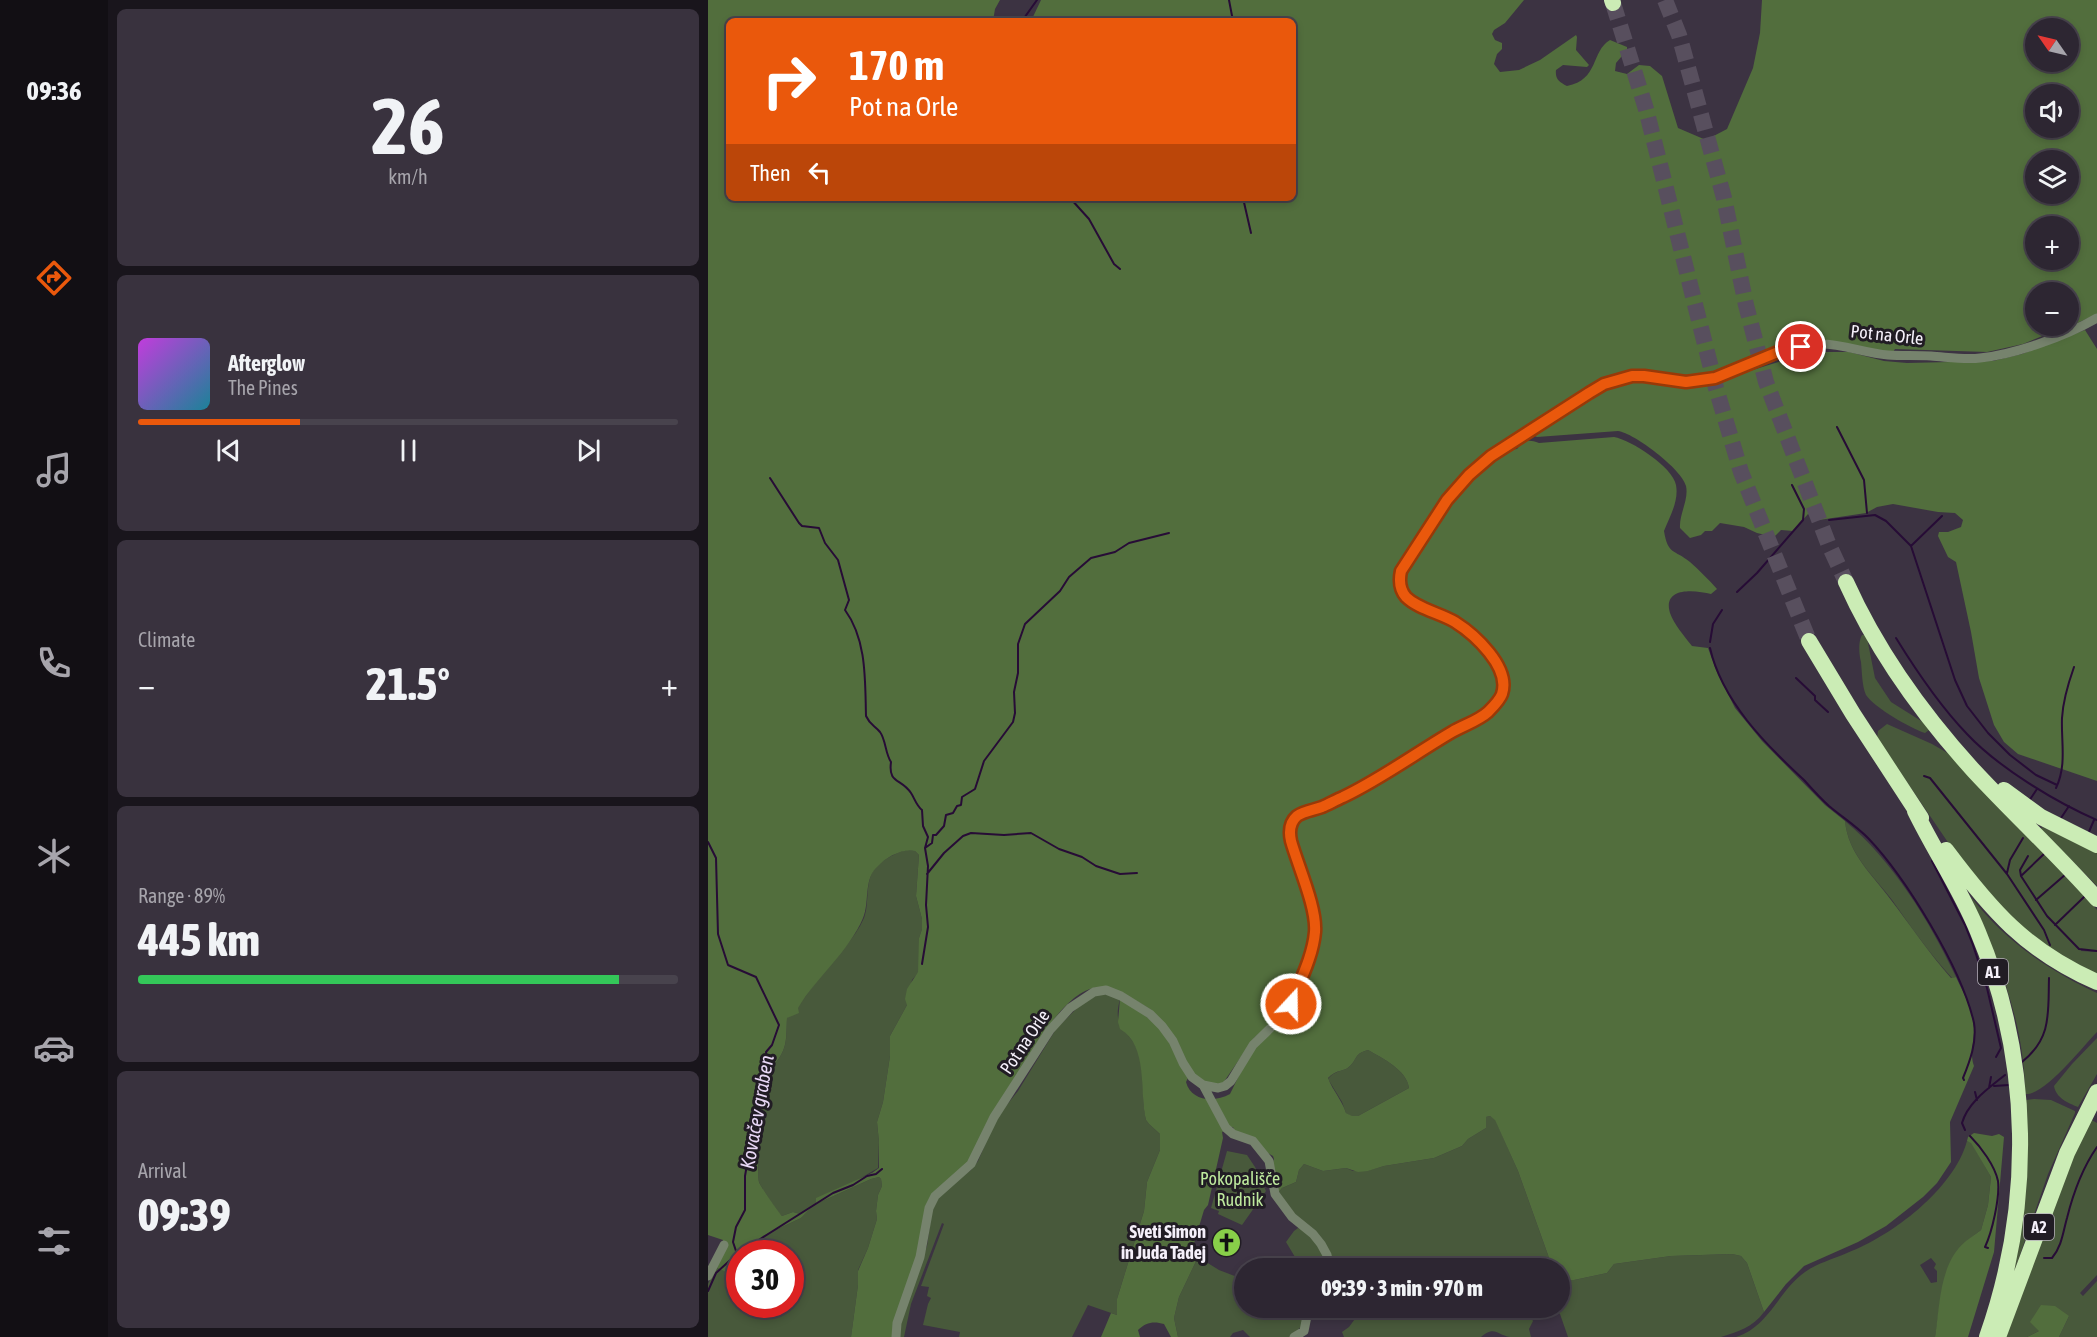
<!DOCTYPE html>
<meta charset="utf-8">
<style>
body{margin:0;font-family:"Asap Condensed",sans-serif;background:#39323e;color:#f1f3f6;height:100vh;display:flex;flex-direction:column;font-size:22px;white-space:nowrap}
*{box-sizing:border-box;margin:0}
p{font-size:20px;color:#a7a5ac}
.icon{flex:none;width:33px;height:33px;fill:none;stroke:currentColor;stroke-width:2;stroke-linecap:round;stroke-linejoin:round}
.map{position:relative;flex:1;overflow:hidden}
.side{display:flex;flex-direction:column;gap:9px;padding:9px;background:#19151c;width:600px}
.side>*{flex:none}
.guide{position:absolute;left:18px;top:18px;width:570px;height:183px;border-radius:9px;box-shadow:0 3px 9px #0003,0 0 0 2px #48434d;background:#ea580c;color:#fff;overflow:hidden}
.needle{width:39px;rotate:304deg}
.controls{position:absolute;left:1317px;top:18px;display:grid;gap:12px}
.controls a{display:grid;place-items:center;width:54px;height:54px;border-radius:50%;background:#2d2632;box-shadow:0 3px 9px #0003,0 0 0 2px #48434d;font-size:30px}
.speed{position:absolute;left:18px;top:1240px;display:flex;gap:12px;font-size:30px;font-weight:700;text-align:center}
.speed>*{display:grid;place-content:center;width:78px;height:78px;border-radius:50%;background:#2d2632;box-shadow:0 3px 9px #0003,0 0 0 2px #48434d;line-height:1}
.speed .limit{border:9px solid #d22;background:#fff;color:#111}
.pin{position:absolute;display:grid;place-items:center;width:51px;height:51px;color:#fff;margin:-26px;border:3px solid #fff;border-radius:50%;box-shadow:0 2px 6px #0007}
.me{position:absolute;width:66px;margin:-33px;rotate:21deg;stroke-linejoin:round;filter:drop-shadow(0 0 4px #0008)}
.turn{display:flex;align-items:center;gap:21px;height:126px;padding:0 24px;font-size:27px}
.turn .icon{width:78px;height:78px;stroke-width:2.5}
.turn b{display:block;font-size:42px;line-height:51px}
.then{display:flex;align-items:center;height:57px;padding:0 24px;background:#0003;gap:12px;font-size:22px}
.big{font-size:45px;font-weight:800;line-height:1.1}
.side .tile{flex:1;display:flex;flex-direction:column;justify-content:center;gap:9px;min-width:0;padding:0 21px;border-radius:9px;background:#39323e}
.side .dial{align-items:center;gap:0}
.dial b{font-size:78px;line-height:1}
.song{display:flex;align-items:center;gap:18px}
.cover{width:72px;height:72px;border-radius:9px;background:linear-gradient(135deg,hsl(290 70% 55%),hsl(190 70% 35%))}
.played{height:6px;border-radius:3px;background:linear-gradient(90deg,#ea580c 30%,#48434d 30%)}
.keys{display:flex;justify-content:space-around;direction:ltr}
.heat{display:flex;justify-content:space-between;align-items:center;font-size:33px;direction:ltr}
.charge{height:9px;border-radius:4px;background:linear-gradient(90deg,#34c759 89%,#48434d 0)}
.trip{position:absolute;left:526px;top:1258px;width:336px;height:60px;border-radius:30px;background:#2d2632;box-shadow:0 3px 9px #0003,0 0 0 2px #48434d;font-weight:800;line-height:60px;text-align:center}
main{display:flex;flex:1;min-height:0}
.tab-bar{display:flex;flex-direction:column;width:108px;justify-content:space-around;align-items:center;background:#120f14;color:#a7a5ac}
.tab-bar .icon{width:42px;height:42px}
.tab-bar .on{color:#ea580c}
.tab-bar b{font-size:27px;color:#f1f3f6}
.map>svg:first-child{display:block}
</style>
<main>
<nav class="tab-bar">
<b>09:36</b>
<svg class="icon on" aria-label="directions" viewBox="0 0 24 24"><path d="M12 3l9 9-9 9-9-9zM9 14v-3h6M13 9l2 2-2 2"/></svg>
<svg class="icon" aria-label="music" viewBox="0 0 24 24"><path d="M9 18V5l10-2v13"/><circle cx="6" cy="18" r="3"/><circle cx="16" cy="16" r="3"/></svg>
<svg class="icon" aria-label="phone" viewBox="0 0 24 24"><path d="M5 4h4l2 5-3 2q2 4 5 5l2-3 5 2v4C11 20 4 13 5 4z"/></svg>
<svg class="icon" aria-label="climate" viewBox="0 0 24 24"><path d="M12 3v18M4 7l16 10M4 17L20 7"/></svg>
<svg class="icon" aria-label="car" viewBox="0 0 24 24"><path d="M5 17H2v-5l4-1 3-4h7l3 4 3 1v5h-3M9 17h6M6 11h13"/><circle cx="7" cy="17" r="2"/><circle cx="17" cy="17" r="2"/></svg>
<svg class="icon" aria-label="filters" viewBox="0 0 24 24"><path d="M4 7h16M4 17h16"/><circle cx="9" cy="7" r="2"/><circle cx="15" cy="17" r="2"/></svg>
</nav>
<section class="side">
<div class="tile dial"><b>26</b><p>km/h</p></div>
<div class="tile">
<div class="song"><i class="cover"></i><div><b>Afterglow</b><p>The Pines</p></div></div>
<div class="played"></div>
<div class="keys"><svg class="icon" aria-label="previous" viewBox="0 0 24 24"><path d="M18 5L8 12l10 7zM5 5v14"/></svg><svg class="icon" aria-label="pause" viewBox="0 0 24 24"><path d="M8 5v14M16 5v14"/></svg><svg class="icon" aria-label="next" viewBox="0 0 24 24"><path d="M6 5l10 7-10 7zM19 5v14"/></svg></div>
</div>
<div class="tile"><p>Climate</p>
<div class="heat"><a>−</a><b class="big">21.5°</b><a>+</a></div>
</div>
<div class="tile"><p>Range · 89%</p><b class="big">445 km</b><div class="charge"></div></div>
<div class="tile"><p>Arrival</p><b class="big">09:39</b></div>
</section>
<div class="map">
<svg width="1389" height="1337" viewBox="0 0 1389 1337">
<rect width="100%" height="100%" fill="#3c3342"/>
<path fill="#48593b" fill-rule="evenodd" d="M1154 635H1158L1159 638 1167 678 1183 702 1218 724 1221 730 1217 733C1202 728 1167 708 1158 695 1154 686 1154 672 1153 662 1151 654 1150 642 1154 635Z
M1179 724 1224 744 1243 755 1360 876 1389 910V950H1373V951L1389 952V975L1352 957 1314 930 1252 860 1169 738 1170 731Z
M1137 821C1185 861 1221 920 1248 977L1244 978C1222 954 1203 927 1184 900 1165 875 1140 854 1137 821Z
M1334 827 1389 851V886L1333 829Z
M199 850 207 851 211 855 208 896 214 919V929L211 938V967L210 973 204 980 199 1005 182 1036V1056L175 1102 169 1122 171 1142 170 1168 108 1204 163 1179 171 1177 173 1179 174 1186 170 1195 168 1211 169 1219 160 1248 150 1270V1285L143 1337H0V1284L8 1267 31 1256 32 1305H82V1254H34L55 1236 93 1218 102 1207 92 1214 85 1212 74 1216C72 1215 52 1186 51 1182 48 1171 55 1082 59 1071 62 1067 66 1065 69 1061 80 1047 78 1035 79 1018 93 1005 102 989 114 974 128 956 147 939 156 918 162 902 156 883 167 868 174 860 189 852 199 850Z
M1263 897C1296 940 1341 971 1389 993V1032C1374 1047 1337 1096 1317 1094 1317 1024 1290 959 1263 897Z
M394 994 402 995 412 999C403 1032 423 1029 431 1054 437 1075 433 1099 438 1120L441 1124 452 1134V1150L439 1182 436 1211 409 1299V1315L380 1305 364 1337H251L252 1332 215 1325 220 1304 223 1298 219 1296 221 1287 213 1286 236 1224 234 1223 203 1304 196 1337H191L194 1315 219 1246 224 1210 232 1193 263 1170 270 1161 289 1117 310 1091 348 1029 369 1008 387 996Z
M1389 1038V1074L1370 1107C1360 1103 1348 1098 1346 1086L1364 1064Z
M660 1050C674 1058 699 1070 701 1088L650 1116 644 1117 638 1113 634 1102 620 1079C628 1069 637 1072 642 1066 650 1058 646 1054 660 1050Z
M1326 1099 1343 1100 1367 1111V1113L1340 1174 1305 1275 1318 1100Z
M782 1116 787 1119 810 1171 845 1269H625L624 1262 581 1211 570 1193 574 1188 588 1182 591 1170 596 1164 615 1171 638 1168 645 1171H659L676 1166 726 1158 754 1146 760 1139 778 1128V1117Z
M1380 1118 1389 1123V1275L1372 1293 1375 1296 1389 1281V1337H1351L1361 1316 1319 1337H1296Z
M1259 1141 1263 1142 1283 1177 1280 1205 1273 1230C1231 1259 1235 1291 1227 1337H1028C1061 1327 1071 1290 1097 1272 1110 1263 1125 1259 1139 1253 1184 1236 1246 1189 1259 1141ZM1223 1258 1228 1264 1226 1268 1229 1271V1282L1223 1283 1212 1265Z
M519 1151 539 1155 547 1167 558 1191 534 1225 510 1214 511 1211 503 1208Z
M590 1228C608 1231 614 1254 619 1269H573L587 1257 578 1242 586 1231Z
M1024 1254 1033 1256 1039 1263 1056 1312C1045 1327 1030 1332 1013 1337H860L852 1314 845 1308H852V1279L866 1280 899 1273 906 1264 963 1256Z
M490 1257 511 1270 537 1280V1308H601L595 1325 582 1337H542L535 1330 525 1333 522 1337H470L466 1318 471 1297Z
M655 1308H823L824 1310 821 1314 825 1321 821 1329 823 1337C817 1337 808 1337 802 1337 789 1335 787 1325 773 1337H636L634 1332 641 1327Z"/>
<path fill="#526e3d" fill-rule="evenodd" d="M0 0H292L287 9 285 21H21V198H585V21H323L333 0H816L797 23 786 30 784 34 787 40 794 43V49L789 54 786 64 792 72 811 70 832 60 868 35 869 37 868 50 881 65 879 67 855 65 848 70C847 79 851 82 859 86 891 80 883 51 902 40L919 47V50L908 63 907 71 919 74 931 65 942 66 954 76 970 128 998 140 1019 129 1045 68 1052 33 1054 0H1389V314L1339 337 1337 335 1315 344 1279 352 1187 349 1185 352 1110 346 998 377H969L967 384 993 386 1083 358 1110 352H1141L1176 361 1199 363 1285 361 1314 354 1377 330 1389 349V781L1310 754 1296 742 1286 725 1271 678 1263 632 1248 562 1240 557 1230 536 1231 532H1240L1253 527 1255 520 1247 513 1230 512 1185 504 1169 507 1158 513 1111 520 1100 514 1085 531 1073 530 1066 537 1049 533 1036 527 1012 523 1004 531H997L993 535 982 538 972 528C971 514 981 500 978 486 974 469 926 433 910 431L829 437 824 435 842 423 824 427H817L798 439 771 462 737 495 699 554 690 590C721 608 762 627 781 658 786 666 788 676 792 685L782 705 770 715 642 790 612 804 589 811 581 817 579 824V841L603 914 604 935 583 995 570 1017 546 1038 513 1086 496 1082 486 1076C474 1056 461 1031 446 1013 441 1007 431 1003 423 998 387 974 366 994 342 1024L261 1162 228 1190 185 1337H143L150 1285V1271L160 1248 169 1219 168 1211 170 1195 174 1186 173 1179 171 1177 163 1179 108 1204V1198L164 1173 171 1168V1142L169 1122 175 1102 182 1056V1036L199 1005 197 999 199 989 210 972 211 938 214 929V919L208 896 211 855 207 851C195 848 178 857 170 866 155 879 162 902 155 918 142 950 108 978 90 1008L91 1013 79 1018C78 1035 80 1047 69 1061 66 1065 62 1067 60 1071 55 1082 48 1171 51 1182 52 1186 72 1214 74 1216L85 1212 92 1214 105 1205 93 1218 55 1236 38 1251 32 1254 18 1272 8 1267 15 1240 0 1235ZM1328 28H1360V62H1328ZM1328 94H1360V128H1328ZM1328 160H1360V194H1328ZM1328 226H1360V260H1328ZM1328 292H1360V326H1328Z
M906 437C923 440 965 467 968 485 971 501 962 516 956 531 960 555 966 549 982 562 991 570 1001 580 1009 589L1003 594C988 590 954 586 962 613 966 624 976 636 984 646L1000 648 1008 670 1027 708 1054 741 1117 805 1137 821C1140 854 1165 875 1183 900 1203 926 1221 953 1243 978L1248 977C1255 992 1265 1010 1266 1028 1267 1042 1261 1052 1266 1066L1242 1122 1243 1162 1229 1183 1215 1197 1178 1226 1150 1242 1096 1266 1078 1284 1056 1312 1039 1263 1033 1256 1024 1254 963 1256 906 1264 899 1273 866 1280H854L852 1269H845L810 1171 787 1120 782 1116 778 1117V1128L760 1139 754 1146 726 1158 676 1166 660 1171 650 1172 638 1168 615 1171 596 1164 591 1170 588 1182 574 1188 570 1193 563 1168 566 1159 565 1156 527 1133 525 1127 514 1132 515 1138 500 1205 496 1210 484 1250 490 1257 471 1297 466 1318 470 1337H463L456 1324C446 1321 438 1322 430 1330L432 1337H393L403 1313 409 1315V1299L436 1211 439 1182 452 1150V1134L441 1124 438 1120C431 1092 441 1046 412 1029L410 1022 412 999 432 1011 456 1032 480 1078 478 1082C483 1101 506 1103 522 1094 531 1076 539 1056 554 1041 567 1027 582 1017 591 999L610 935 586 838V826L588 821 644 797 788 709C807 686 797 671 781 651 778 646 774 640 769 636 746 618 714 611 696 586V573L702 560 741 501 771 471 798 450 809 449C816 440 820 439 831 443ZM660 1050C674 1058 699 1070 701 1088L650 1116H644L638 1113C634 1100 625 1091 620 1078 628 1069 637 1072 642 1066 650 1058 646 1054 660 1050Z
M1266 1133 1284 1136 1291 1134 1296 1137 1286 1252 1260 1337H1227C1232 1306 1231 1263 1258 1241 1263 1237 1268 1234 1273 1230L1280 1205 1283 1177 1263 1143 1259 1141 1260 1137Z
M1333 1305 1347 1306 1361 1316 1351 1337H1319L1331 1331 1322 1322Z"/>
<g fill="none" stroke-linecap="round" stroke-linejoin="round">
<path stroke="#270c36" stroke-width="2" d="M521 0 525 21
M314 21 329 0
M362 198 381 219 406 264 412 269
M535 198 543 233
M1129 427 1156 480 1159 513
M62 478 91 523 94 526 111 528 117 543 130 560 141 600 137 610C159 640 157 681 158 716 162 725 166 725 172 732 178 740 177 753 183 762 180 784 193 778 203 793 207 799 208 805 214 810L215 826 220 837 217 848 220 866 218 905 220 927 214 964
M1121 520 1167 515 1178 521 1203 546 1247 680 1259 706 1280 733 1302 755 1328 775 1349 785
M1204 545 1234 516
M1029 592 1049 573 1095 520 1096 509 1084 485
M1188 638C1209 672 1231 705 1259 734 1290 767 1347 802 1389 820
M1002 642 1005 624 1014 610
M1002 648C1014 701 1058 745 1096 780 1104 789 1112 798 1121 806 1134 817 1148 826 1160 838 1198 878 1254 969 1266 1023 1269 1042 1262 1061 1255 1078L1256 1080
M1088 678 1107 696V700L1120 712
M1216 776 1222 778 1299 874 1336 930 1342 945
M1348 788C1359 765 1353 742 1354 718 1355 700 1360 684 1366 667
M1321 801 1329 789
M1353 818 1361 806
M1380 834 1386 820
M0 842 8 858 10 934 20 965 48 977 71 1025 64 1045 58 1052 60 1063 54 1077 37 1176V1210L28 1227 25 1242 29 1254 8 1273 0 1291
M217 848 224 843 225 835H228L236 826 238 815 245 813 249 806 253 805 254 797 267 789 276 761 305 722 307 713 306 692 310 673V644L317 624 352 591 361 577 383 558 407 552 421 543 461 533
M1320 856 1312 870 1313 876 1339 916 1371 949 1389 951
M1224 861 1257 925 1265 945 1279 988 1293 1048 1288 1057
M1299 873 1302 860 1315 838
M219 874 236 853 255 836 263 833 296 835 323 833 351 849 374 857 388 866 412 874 429 873
M1313 876 1337 853
M1328 900 1358 874
M1347 925 1377 896
M1314 1062C1344 1038 1340 1013 1341 978
M1286 1086 1301 1085
M1281 1088 1283 1077
M1267 1092 1269 1100
M1257 1130 1254 1123C1260 1102 1281 1088 1297 1075
M1262 1136C1273 1147 1287 1166 1290 1181 1292 1198 1284 1232 1277 1247L1280 1248
M30 1253 125 1193 145 1185 159 1176 168 1174 174 1169
M1336 1258H1344C1354 1246 1355 1232 1359 1218 1365 1194 1375 1167 1389 1147"/>
<path stroke="#584f5e" stroke-width="16" stroke-dasharray="16 8" stroke-linecap="butt" d="M957 0 971 35 1016 198 1038 305 1058 382 1120 543 1138 582
M905 3 938 109 1008 388 1033 472 1101 641"/>
<path stroke="#76836d" stroke-width="9" d="M495 1085 518 1128 525 1134 545 1141 561 1161 567 1194 584 1217 605 1234 613 1244 619 1255 622 1269
M0 1276 16 1245
M188 1337 189 1323 212 1257 221 1208 227 1196 263 1164 286 1117 342 1030 362 1008 386 992 398 990 413 996 442 1014 454 1026 465 1041 475 1063 484 1077 495 1085 510 1088 517 1086 523 1081 545 1045 576 1015 591 984 607 933 605 908 583 841C582 833 580 824 587 818 594 811 626 802 638 796 674 777 709 753 744 732 756 725 771 720 781 711 814 680 775 640 747 622 732 613 710 609 698 596 695 592 691 584 691 579 690 562 749 486 764 473 790 449 821 432 850 413 865 403 881 391 898 384 907 380 918 377 928 376 955 374 980 385 1007 378 1043 368 1074 345 1113 344 1135 344 1157 353 1180 355 1194 356 1209 355 1223 356 1239 357 1257 360 1272 358 1308 354 1358 336 1389 318
M586 1337 596 1331 599 1316 603 1308"/>
<path stroke="#cbecb5" stroke-width="16" d="M904 0 905 3
M1138 582C1169 651 1215 715 1266 771 1306 814 1350 855 1389 899
M1101 641 1145 714 1213 818
M1296 790 1333 817 1389 845
M1207 811C1227 852 1253 890 1270 932 1324 1061 1325 1206 1279 1337
M1238 850C1283 910 1318 951 1389 982
M1290 1337 1359 1153 1389 1092"/>
</g>
<g fill="none" stroke-linecap="round" stroke-linejoin="round">
<defs>
<path id="route" d="M583 1004C592 981 605 956 607 932 609 908 590 866 583 841 581 832 581 823 589 816 596 811 606 810 614 807 621 804 628 800 635 797 673 779 708 753 744 732 756 725 770 721 780 712 785 707 792 700 794 694 803 667 766 634 747 622 732 613 710 609 698 597 692 590 691 580 693 571L739 500 761 475 783 456 881 393 896 384 924 376H936L978 382 1007 378 1070 352 1093 347"/>
</defs>
<use href="#route" stroke="#983908" stroke-width="15"/>
<use href="#route" stroke="#ea580c" stroke-width="10"/>
</g>
<defs>
<symbol id="church-disc" viewBox="-11 -11 22 22"><circle r="9.5" fill="#88cf49" stroke="#211c24"/><path d="M-1.2-6h2.4v3.5h3.3v2.4h-3.3V6h-2.4V-.1h-3.3v-2.4h3.3Z" fill="#111"/></symbol>
</defs>
<g fill-rule="evenodd">
<use href="#church-disc" x="502" y="1226" width="33" height="33"/>
</g>
<g text-anchor="middle" stroke-width="6" stroke-linejoin="round" paint-order="stroke">
<g fill="#211c24" stroke="#b5b0ba" stroke-width="1.5">
<rect x="1270" y="959" width="30" height="26" rx="4.5"/>
<rect x="1316" y="1214" width="30" height="26" rx="4.5"/>
</g>
<g font-size="16" font-weight="bold" fill="#f5f0fa">
<text x="1285" y="978">A1</text>
<text x="1331" y="1233">A2</text>
</g>
<g font-size="18" fill="#f5f0fa" stroke="#211c24">
<text transform="translate(1179 335) rotate(6)" y="6">Pot na Orle</text>
<text transform="translate(317 1042) rotate(-56)" y="6">Pot na Orle</text>
</g>
<g font-size="18" fill="#beea9e" stroke="#211c24">
<text x="532" y="1185">Pokopališče<tspan x="532" dy="21">Rudnik</tspan></text>
</g>
<g font-size="18" font-weight="bold" fill="#f5f0fa" stroke="#211c24" text-anchor="end">
<text x="498" y="1238">Sveti Simon<tspan x="498" dy="21">in Juda Tadej</tspan></text>
</g>
<g font-size="20" font-style="italic" fill="#e9d8f6" stroke="#211c24">
<text transform="translate(49 1112) rotate(-80)" y="7">Kovačev graben</text>
</g>
</g>
</svg>
<div class="controls">
<a><svg class="needle" viewBox="-14 -14 28 28"><path d="M0-13l5 13h-10z" fill="#e53935"/><path d="M0 13l5-13h-10z" fill="#a7a5ac"/></svg></a>
<a><svg class="icon" aria-label="sound" viewBox="0 0 24 24"><path d="M4 9h4l5-4v14l-5-4H4zM17 9q2 3 0 6"/></svg></a>
<a><svg class="icon" aria-label="layers" viewBox="0 0 24 24"><path d="M12 4l9 5-9 5-9-5zM3 14l9 5 9-5"/></svg></a>
<a>+</a>
<a>−</a>
</div>
<div class="speed"><div class="limit">30</div></div>
<div class="pin" style="left:1093px;top:347px;background:#d93025"><svg class="icon" aria-label="arrive" viewBox="0 0 24 24"><path d="M6 21V4h12l-3 4 3 4H6"/></svg></div>
<svg class="me" style="left:583px;top:1004px" viewBox="-20 -20 40 40"><circle r="17" fill="#ea580c" stroke="#fff" stroke-width="3"/><path d="M0-11L8 9 0 5-8 9z" fill="#fff"/></svg>
<div class="trip">09:39 · 3 min · 970 m</div>
<div class="guide">
<div class="turn"><svg class="icon" aria-label="right" viewBox="0 0 24 24"><path d="M7 20v-9h11M14 6l5 5-5 5"/></svg><div><b>170 m</b>Pot na Orle</div></div>
<div class="then">Then<svg class="icon" aria-label="left" viewBox="0 0 24 24"><path d="M17 20v-9H6M10 6l-5 5 5 5"/></svg></div>
</div>
</div>
</main>
